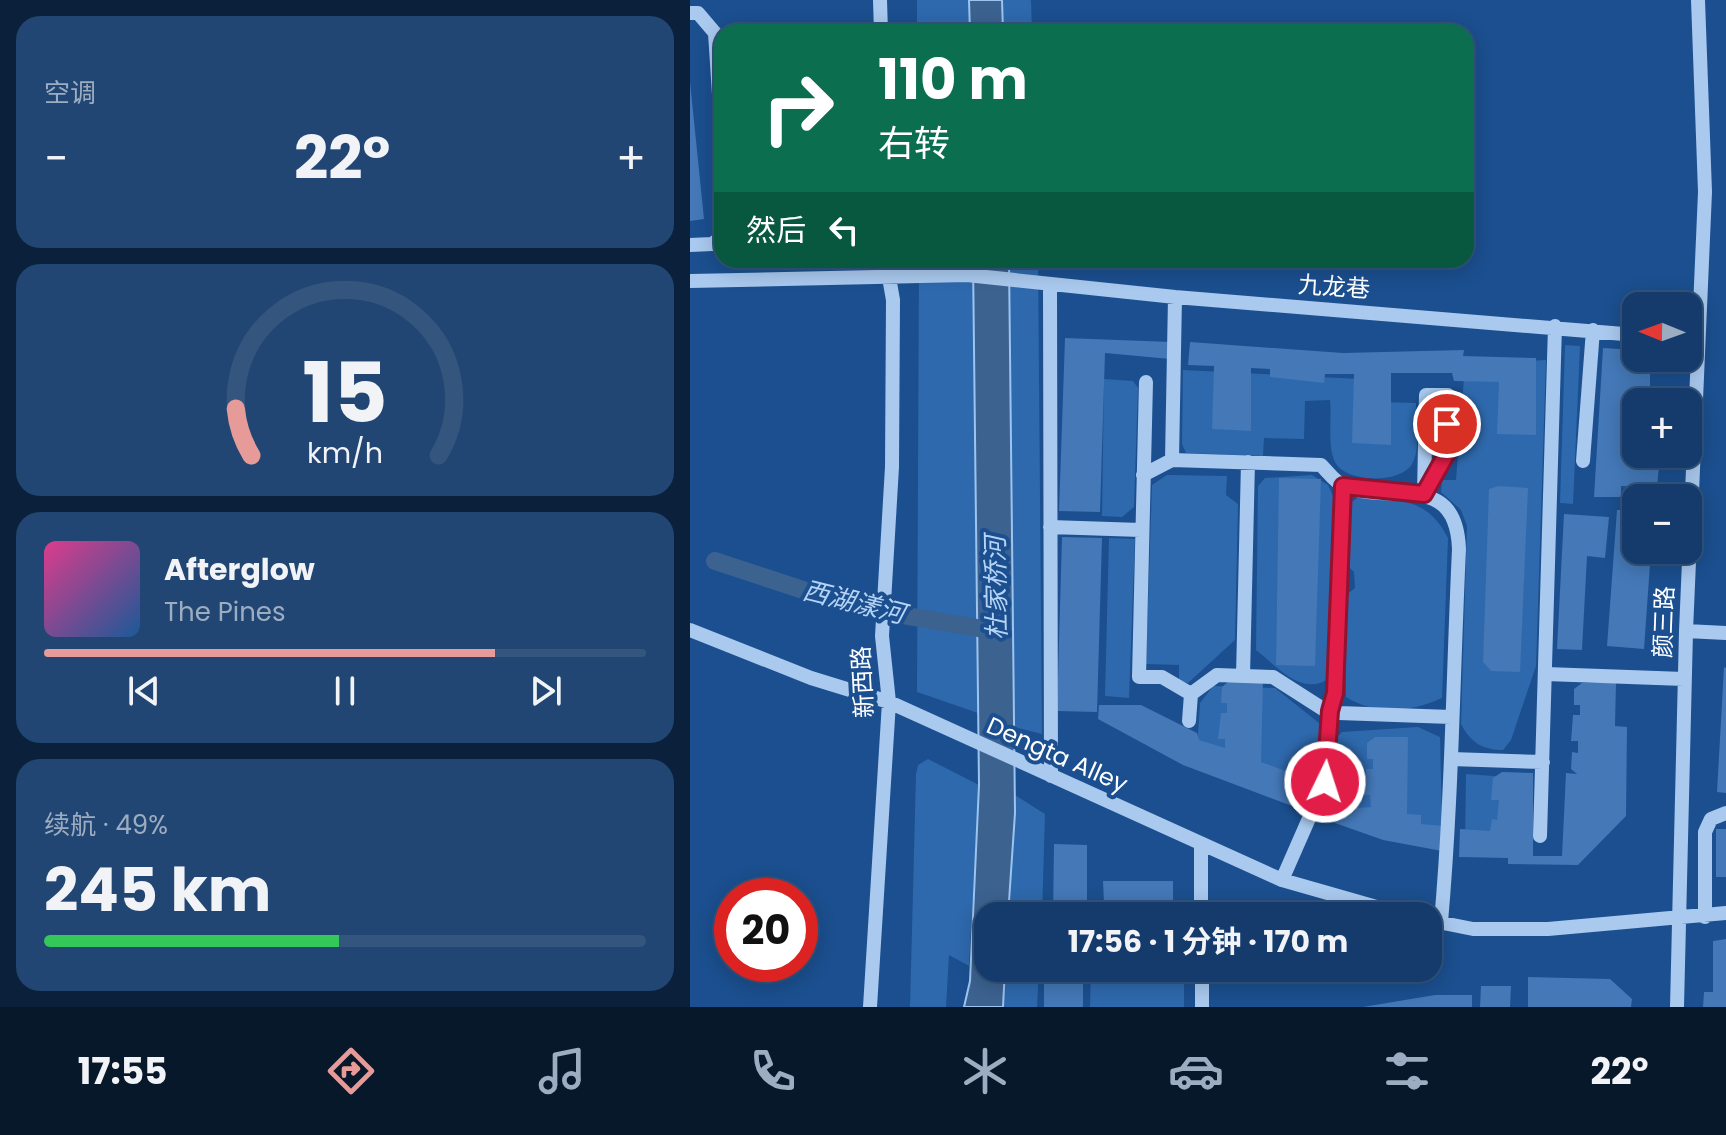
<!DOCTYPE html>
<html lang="zh">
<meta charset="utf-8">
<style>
body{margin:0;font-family:Poppins,"Noto Sans SC",sans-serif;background:#214673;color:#f1f3f6;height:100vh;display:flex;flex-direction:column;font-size:30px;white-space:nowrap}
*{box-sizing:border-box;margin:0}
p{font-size:26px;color:#9dadc1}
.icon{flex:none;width:44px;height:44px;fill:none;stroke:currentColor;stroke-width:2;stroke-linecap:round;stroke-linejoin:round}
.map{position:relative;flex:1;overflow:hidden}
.side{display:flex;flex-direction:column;gap:16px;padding:16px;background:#0b203b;width:690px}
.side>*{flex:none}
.guide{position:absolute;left:24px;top:24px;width:760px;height:244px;border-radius:24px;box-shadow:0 4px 20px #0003,0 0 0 2px #33557e;background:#0b6e4f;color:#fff;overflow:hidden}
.needle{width:52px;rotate:271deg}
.tools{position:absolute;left:932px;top:292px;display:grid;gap:16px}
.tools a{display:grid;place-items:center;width:80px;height:80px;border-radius:16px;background:#143b6b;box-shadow:0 4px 20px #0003,0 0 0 2px #33557e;font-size:40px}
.speed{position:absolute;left:24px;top:878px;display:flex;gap:16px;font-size:40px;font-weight:700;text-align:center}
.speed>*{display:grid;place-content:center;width:104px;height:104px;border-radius:50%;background:#143b6b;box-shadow:0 4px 20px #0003,0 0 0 2px #33557e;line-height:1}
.speed .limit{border:12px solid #d22;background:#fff;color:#111}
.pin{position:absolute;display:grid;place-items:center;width:68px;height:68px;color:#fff;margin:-34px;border:4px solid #fff;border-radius:50%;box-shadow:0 2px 8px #0007}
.me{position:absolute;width:88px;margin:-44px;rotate:4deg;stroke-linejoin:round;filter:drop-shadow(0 0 6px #0008)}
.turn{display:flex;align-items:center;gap:28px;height:168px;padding:0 32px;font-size:36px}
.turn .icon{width:104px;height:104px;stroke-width:2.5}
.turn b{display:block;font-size:56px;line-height:68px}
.then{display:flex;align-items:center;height:76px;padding:0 32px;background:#0003;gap:16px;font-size:30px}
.big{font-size:60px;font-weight:700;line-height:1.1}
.side .card{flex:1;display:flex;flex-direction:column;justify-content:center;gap:12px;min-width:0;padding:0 28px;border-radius:24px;background:#214673}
.side .dial{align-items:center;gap:0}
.dial svg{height:208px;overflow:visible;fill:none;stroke:#33557e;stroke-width:7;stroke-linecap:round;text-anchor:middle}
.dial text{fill:#f1f3f6;stroke:none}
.song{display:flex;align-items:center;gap:24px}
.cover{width:96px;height:96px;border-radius:12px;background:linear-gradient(135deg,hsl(330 70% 55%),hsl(210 70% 35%))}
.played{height:8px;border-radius:4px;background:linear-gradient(90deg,#e69b98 75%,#33557e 75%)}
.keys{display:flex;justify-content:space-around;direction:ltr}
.heat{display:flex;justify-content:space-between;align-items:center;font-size:44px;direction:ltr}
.charge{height:12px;border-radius:6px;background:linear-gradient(90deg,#34c759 49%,#33557e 0)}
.trip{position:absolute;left:284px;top:902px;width:468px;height:80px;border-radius:24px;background:#143b6b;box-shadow:0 4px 20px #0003,0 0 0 2px #33557e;font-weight:700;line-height:80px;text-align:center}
.menu{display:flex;height:128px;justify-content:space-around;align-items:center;background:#08182b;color:#9dadc1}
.menu .icon{width:56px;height:56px}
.menu .active{color:#e69b98}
.menu b{font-size:36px;color:#f1f3f6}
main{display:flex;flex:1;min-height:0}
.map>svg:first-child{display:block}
</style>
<main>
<section class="side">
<div class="card"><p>空调</p>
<div class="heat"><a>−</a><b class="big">22°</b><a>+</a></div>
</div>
<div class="card dial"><svg viewBox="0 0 100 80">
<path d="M14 69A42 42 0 1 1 86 69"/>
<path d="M14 69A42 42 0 0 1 8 51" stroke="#e69b98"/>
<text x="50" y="56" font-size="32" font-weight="700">15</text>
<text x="50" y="72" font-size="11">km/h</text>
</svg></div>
<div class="card">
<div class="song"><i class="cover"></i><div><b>Afterglow</b><p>The Pines</p></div></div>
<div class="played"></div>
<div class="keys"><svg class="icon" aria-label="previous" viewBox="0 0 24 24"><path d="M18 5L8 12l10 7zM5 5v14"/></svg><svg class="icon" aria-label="pause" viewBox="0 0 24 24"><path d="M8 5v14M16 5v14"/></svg><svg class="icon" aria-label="next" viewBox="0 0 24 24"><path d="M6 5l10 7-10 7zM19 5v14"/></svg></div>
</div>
<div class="card"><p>续航 · 49%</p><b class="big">245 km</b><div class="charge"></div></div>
</section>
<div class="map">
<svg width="1036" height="1007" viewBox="0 0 1036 1007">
<rect width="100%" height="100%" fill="#1b4f8f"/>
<path fill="#2e69ad" d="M227 0H279L280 32H227Z
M312 0H341L342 32H313Z
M229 260H283L288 713 227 692Z
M319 260H348L352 734 324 727Z
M875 345 890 346 883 504 870 503Z
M856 360 846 666 821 740 813 750C793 750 781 743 771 724L777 526 771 510 751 492 752 480H766L775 365Z
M493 370 690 380V402L726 403C726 421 731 448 722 464 711 484 655 483 645 462 637 446 642 418 640 400L615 401 614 439 574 438 573 456 496 453 492 444Z
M414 379 443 381 448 388 444 507 432 517 412 516Z
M477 475 537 476 536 495 548 504 545 640 498 683 489 681V665L456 664 462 485Z
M622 475 638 485 644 498 639 671 635 681C608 694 587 666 566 650L568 486 575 478Z
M669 497C710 501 737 497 758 538L752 698C721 712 686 716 656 697L655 596 665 588 664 572 658 566 660 503Z
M419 538 445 539 439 698 415 696Z
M523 686 585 688 629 723 630 772 615 787 507 749 510 703Z
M728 727 750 737 752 821 748 833 645 809 647 737 652 732Z
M238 759 289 785 279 966 259 955 256 1007H220L226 774 228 765Z
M776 774 830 778V840L775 844Z
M325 795 355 814 352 916H318Z
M315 968H349L347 1007H313Z
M401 968H494V1007H400Z"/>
<path fill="#3c6290" stroke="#9cc4f0" stroke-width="2" d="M279 0H312L313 32H280Z
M283 260H319L325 813 318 916H298V968H315L313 1007H274L280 981 289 785Z"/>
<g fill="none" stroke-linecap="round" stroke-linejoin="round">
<path stroke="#3c6290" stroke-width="18" d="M25 561 165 607 305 631"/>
</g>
<path fill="#4478b7" d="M0 82 14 219 0 221Z
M375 338 481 342 480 359 415 353 410 512 369 511Z
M500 342 653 353 774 350 773 356 846 358V435L807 434 809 382 764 381 762 373H701V445L662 443 664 374H635L634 383 580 377V369L561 368V431L522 429 524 366 498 365Z
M913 348 946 350V358H960V402H946V454H970L967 488 931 486V497H904Z
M589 478 631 479 625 666 586 665Z
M808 486 838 488 830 672 801 671 793 662 799 489Z
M927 510H946V550H961L954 649 917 646Z
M874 514 919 517 915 558 897 556 892 650 867 649Z
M372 537 412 538 407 712 367 711Z
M1034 667 1036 668V793L1027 792Z
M539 681H573L571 762 625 782 613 810 493 765 408 719 409 705H451L507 733 509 740 535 748V739H528L531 713H537V703H531L532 687Z
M892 683H926L925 726 937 727 936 816 888 865 818 864V858L769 857 770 829 800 831 802 819 807 820 809 800H801L803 778 812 772 843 773V856H872L876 773 887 774 881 769 882 752 888 753V741H881L883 715H890V705H884V689Z
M685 737H718L717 814 731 815V824L754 826 752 851 693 840 628 817 638 799 666 808 681 807 680 795H674L676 769H683V759H677V743Z
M1026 829H1036V877H1026Z
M364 844 397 845V916H363Z
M413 881H483V916H458V906L414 903Z
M1036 939V1007H1013L1014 992H1023V941Z
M838 977 920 979 942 999 941 1007H838Z
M354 980 393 982V1007H354Z
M791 986H821L820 1007H790Z
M745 995H782V1007H673Z"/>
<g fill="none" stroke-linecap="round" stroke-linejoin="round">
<path stroke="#a9c9ee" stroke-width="14" d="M190 0 191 32
M0 13H8L25 33 32 140
M0 245 22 244 32 237
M0 281 277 275 485 297 946 335
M360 286 361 776
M456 382 449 677H472L501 694
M736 395H758L757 453 734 494Z
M482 460 631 465C638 472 646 483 654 486 700 506 766 469 769 549 763 674 762 798 751 922
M893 461 903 330
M453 475 482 460 485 297
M360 527 451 530
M0 630 121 678 199 702 592 880 718 916
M996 631 1036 633
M856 674 994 679
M553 676 558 462
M499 721 501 694 527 675 583 677 633 709 649 713 761 717
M761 759 853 762
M850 836 865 326
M511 844V916
M592 880 635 782 640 711 645 693 653 486
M1015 917V832L1021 819 1036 813
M738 920 783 929H858L1036 913
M512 968V1007
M512 972 557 968
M180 1007 199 702 192 636 202 467 203 300 196 260
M987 1007 996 631 1015 192 1008 0"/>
</g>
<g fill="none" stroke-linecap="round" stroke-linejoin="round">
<defs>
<path id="route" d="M635 782 640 711 645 693 653 486 734 494 757 453V424"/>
</defs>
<use href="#route" stroke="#92132f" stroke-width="20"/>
<use href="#route" stroke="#e11d48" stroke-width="14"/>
</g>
<g text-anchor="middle" stroke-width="8" stroke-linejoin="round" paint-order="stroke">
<g font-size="24" fill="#fff" stroke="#1b4f8f">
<text transform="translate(644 287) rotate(4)" y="8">九龙巷</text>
<text transform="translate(974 622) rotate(-88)" y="8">颜三路</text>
<text transform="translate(173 682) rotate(-93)" y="8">新西路</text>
<text transform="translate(367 755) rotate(24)" y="8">Dengta Alley</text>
</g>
<g font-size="26" font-style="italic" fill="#b5d3f5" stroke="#1b4f8f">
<text transform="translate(306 588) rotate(-91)" y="9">杜家桥河</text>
<text transform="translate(164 602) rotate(14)" y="9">西湖漾河</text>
</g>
</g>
</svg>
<div class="tools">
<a><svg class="needle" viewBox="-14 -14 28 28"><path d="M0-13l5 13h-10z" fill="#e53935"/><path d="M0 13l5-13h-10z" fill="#9dadc1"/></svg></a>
<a>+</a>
<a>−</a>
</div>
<div class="speed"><div class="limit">20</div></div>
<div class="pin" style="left:757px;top:424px;background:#d93025"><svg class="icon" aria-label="arrive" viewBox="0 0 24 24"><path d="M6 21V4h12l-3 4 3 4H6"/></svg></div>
<svg class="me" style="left:635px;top:782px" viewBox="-20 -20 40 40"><circle r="17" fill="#e11d48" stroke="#fff" stroke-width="3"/><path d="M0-11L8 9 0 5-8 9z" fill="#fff"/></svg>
<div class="trip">17:56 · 1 分钟 · 170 m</div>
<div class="guide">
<div class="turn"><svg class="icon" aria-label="right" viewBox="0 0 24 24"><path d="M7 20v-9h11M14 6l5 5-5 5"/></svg><div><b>110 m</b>右转</div></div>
<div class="then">然后<svg class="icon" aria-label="left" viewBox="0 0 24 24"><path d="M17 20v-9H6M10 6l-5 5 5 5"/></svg></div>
</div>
</div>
</main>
<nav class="menu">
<b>17:55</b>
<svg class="icon active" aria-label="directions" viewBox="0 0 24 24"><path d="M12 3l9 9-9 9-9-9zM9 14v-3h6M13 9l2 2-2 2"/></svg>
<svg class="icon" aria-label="music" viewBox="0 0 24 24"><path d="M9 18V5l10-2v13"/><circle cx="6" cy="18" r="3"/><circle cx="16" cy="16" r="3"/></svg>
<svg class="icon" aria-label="phone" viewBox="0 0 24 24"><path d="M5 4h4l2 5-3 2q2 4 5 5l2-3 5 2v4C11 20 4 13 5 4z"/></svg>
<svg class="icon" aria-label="climate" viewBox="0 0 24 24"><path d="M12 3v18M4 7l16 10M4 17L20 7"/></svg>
<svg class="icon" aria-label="car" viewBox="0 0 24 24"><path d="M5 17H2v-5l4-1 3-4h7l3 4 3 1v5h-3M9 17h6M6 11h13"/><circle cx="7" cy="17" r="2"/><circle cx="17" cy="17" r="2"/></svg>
<svg class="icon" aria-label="filters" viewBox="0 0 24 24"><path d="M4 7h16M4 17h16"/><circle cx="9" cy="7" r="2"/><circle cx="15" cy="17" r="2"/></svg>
<b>22°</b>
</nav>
